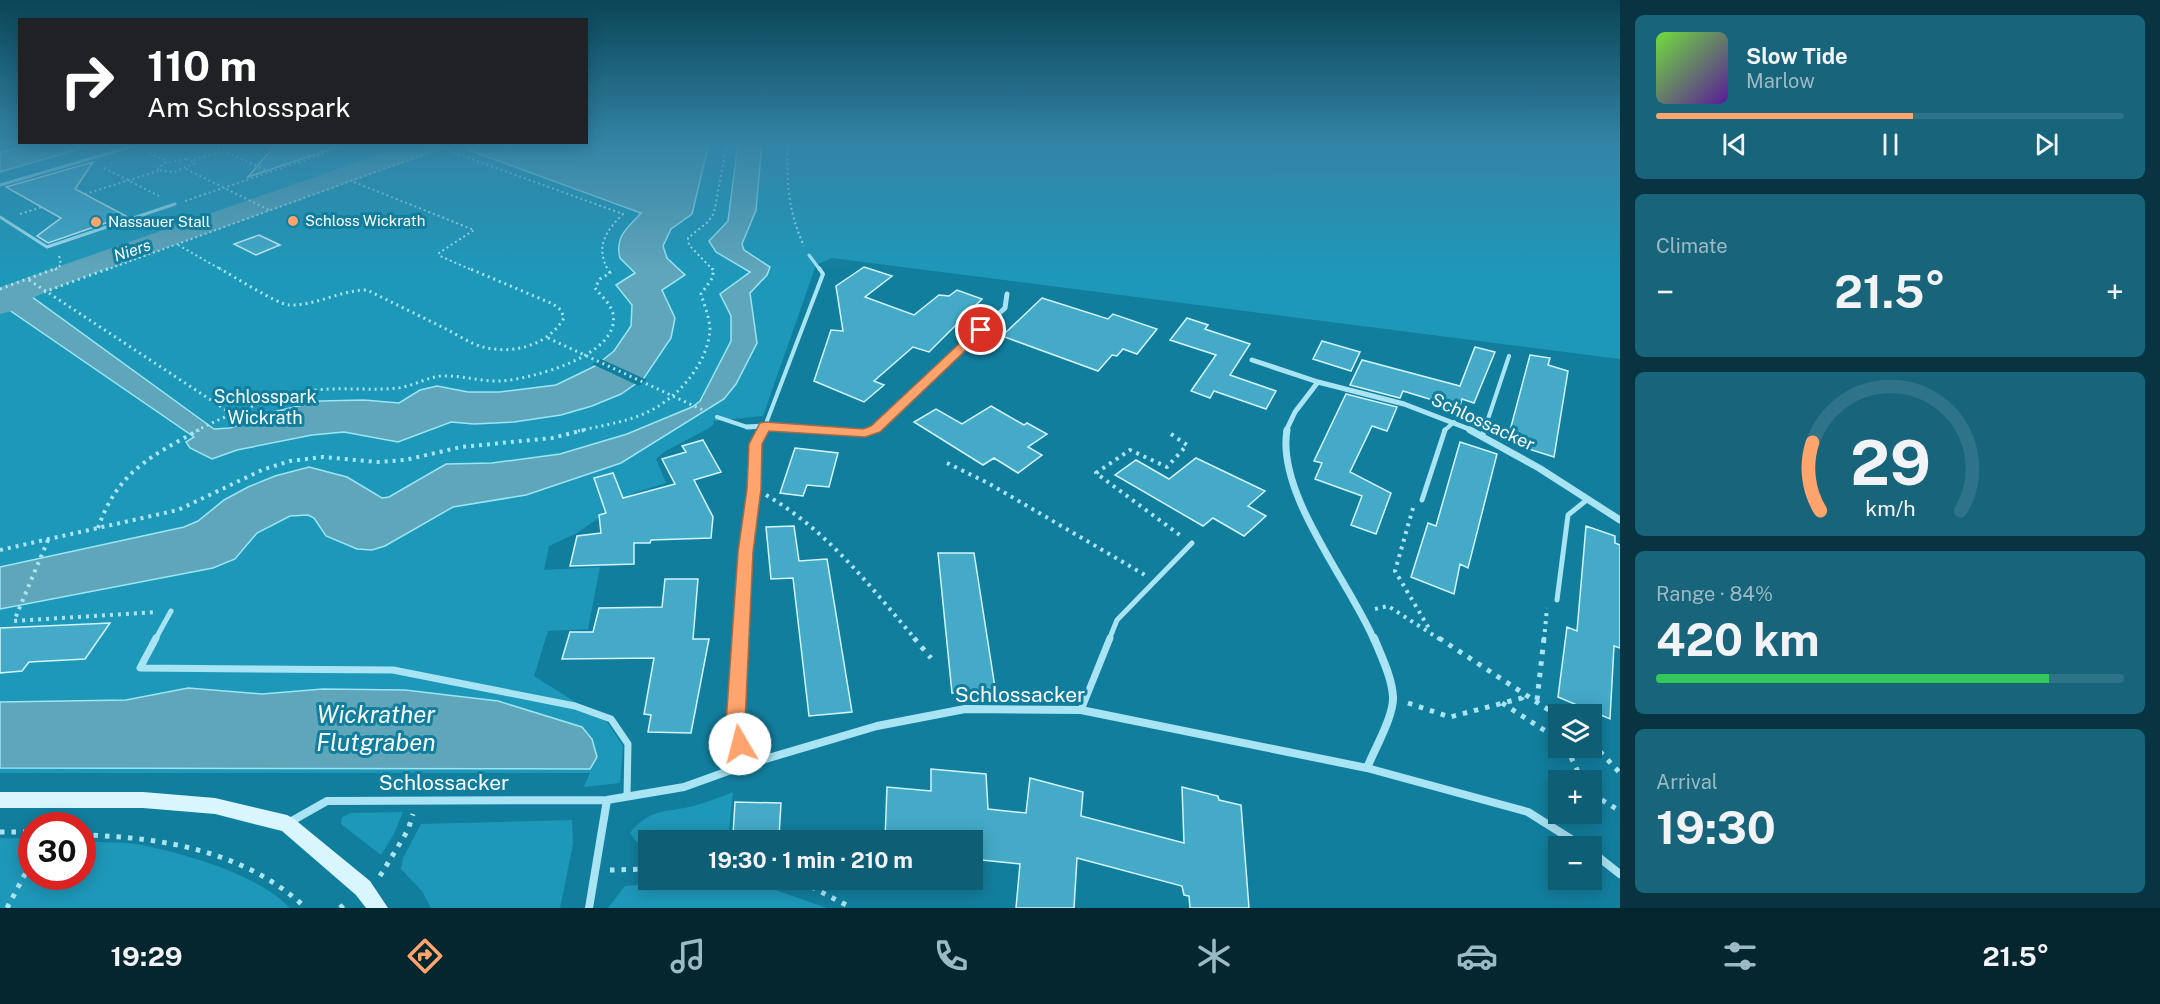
<!DOCTYPE html>
<meta charset="utf-8">
<style>
body{margin:0;font-family:"Public Sans",sans-serif;background:#17647b;color:#f1f3f6;height:100vh;display:flex;flex-direction:column;font-size:22px;white-space:nowrap}
*{box-sizing:border-box;margin:0}
p{font-size:20px;color:#9bbac5}
.icon{flex:none;width:33px;height:33px;fill:none;stroke:currentColor;stroke-width:2;stroke-linecap:round;stroke-linejoin:round}
.map{position:relative;flex:1;overflow:hidden}
.side{display:flex;flex-direction:column;gap:15px;padding:15px;background:#083441;width:540px}
.side>*{flex:none}
.banner{position:absolute;left:18px;top:18px;width:570px;height:126px;border-radius:0px;box-shadow:0 3px 15px #0003;background:#202124;color:#fff;overflow:hidden}
.fabs{position:absolute;left:1548px;top:704px;display:grid;gap:12px}
.fabs a{display:grid;place-items:center;width:54px;height:54px;border-radius:0px;background:#0e5e76;box-shadow:0 3px 15px #0003;font-size:30px}
.speed{position:absolute;left:18px;top:812px;display:flex;gap:12px;font-size:30px;font-weight:700;text-align:center}
.speed>*{display:grid;place-content:center;width:78px;height:78px;border-radius:50%;background:#0e5e76;box-shadow:0 3px 15px #0003;line-height:1}
.speed .limit{border:9px solid #d22;background:#fff;color:#111}
.pin{position:absolute;display:grid;place-items:center;width:51px;height:51px;color:#fff;margin:-26px;border:3px solid #fff;border-radius:50%;box-shadow:0 2px 6px #0007}
.me{position:absolute;width:66px;margin:-33px;rotate:352deg;stroke-linejoin:round;filter:drop-shadow(0 0 4px #0008)}
.turn{display:flex;align-items:center;gap:21px;height:126px;padding:0 30px;font-size:27px}
.turn .icon{width:78px;height:78px;stroke-width:2.5}
.turn b{display:block;font-size:42px;line-height:51px}
.big{font-size:45px;font-weight:700;line-height:1.1}
.side .tile{flex:1;display:flex;flex-direction:column;justify-content:center;gap:9px;min-width:0;padding:0 21px;border-radius:9px;background:#17647b}
.side .dial{align-items:center;gap:0}
.dial svg{height:156px;overflow:visible;fill:none;stroke:#2e7388;stroke-width:7;stroke-linecap:round;text-anchor:middle}
.dial text{fill:#f1f3f6;stroke:none}
.song{display:flex;align-items:center;gap:18px}
.cover{width:72px;height:72px;border-radius:9px;background:linear-gradient(135deg,hsl(100 70% 55%),hsl(270 70% 35%))}
.played{height:6px;border-radius:3px;background:linear-gradient(90deg,#ffa46c 55%,#2e7388 55%)}
.keys{display:flex;justify-content:space-around;direction:ltr}
.heat{display:flex;justify-content:space-between;align-items:center;font-size:33px;direction:ltr}
.charge{height:9px;border-radius:4px;background:linear-gradient(90deg,#34c759 84%,#2e7388 0)}
.trip{position:absolute;left:638px;top:830px;width:345px;height:60px;border-radius:0px;background:#0e5e76;box-shadow:0 3px 15px #0003;font-weight:700;line-height:60px;text-align:center}
.tab-bar{display:flex;height:96px;justify-content:space-around;align-items:center;background:#06262f;color:#9bbac5}
.tab-bar .icon{width:42px;height:42px}
.tab-bar .current{color:#ffa46c}
.tab-bar b{font-size:27px;color:#f1f3f6}
main{display:flex;flex:1;min-height:0}
.map>svg:first-child{display:block}
</style>
<main>
<div class="map">
<svg width="1620" height="908" viewBox="0 0 1620 908">
<rect width="100%" height="100%" fill="#127e9e"/>
<path fill="#1e98b9" d="M0 143H1620V359L832 258 816 265 763 416 713 421 714 424 709 428 664 452 656 459 666 483 634 493 577 533 549 546 544 570 600 567 588 629 548 631 534 676 607 722 623 746 620 783 584 787 590 773H0Z
M733 792 728 840H648V849L636 841 630 833C650 808 665 813 693 806 706 803 720 797 733 792Z
M403 812 394 834 381 855 341 824 342 817 351 813Z
M572 820 573 844 560 908H431L422 891 401 869 403 858 421 824Z
M0 838 31 839 32 876H82L83 841C103 843 127 841 147 846 192 856 258 875 290 908H0Z
M708 879 764 886 827 908H608L625 886Z"/>
<path fill="#60a6ba" stroke="#9be5f7" stroke-width="1.5" d="M35 143H100L0 172V153Z
M467 143H709L692 214 671 229 663 246 667 258 685 275 662 290 675 318 671 338 644 378 621 394 592 406 561 415 514 422 474 424 451 422 398 442 344 432 312 435 237 450 212 459 190 448 186 442 194 437 2 305 0 301 19 291 32 297 214 429 230 428 269 413 320 401 364 400 399 403 420 390 437 386 468 392H499L556 385 595 366 614 351 631 326 632 305 616 285 635 273 620 258C614 236 629 227 641 213L466 149Z
M738 143H762L756 210 742 244 744 250 770 267 767 275 750 293 757 343 736 384 724 399 621 463 526 495 453 507 385 546 372 550 357 549 326 536 314 518 308 515 290 516 257 533 235 559 213 568 0 609V567L184 527 198 521 224 500 248 487 275 476 309 467 347 477 382 498 389 497 446 464 492 463 560 454 627 434 692 407 700 401 731 341V316L720 294 750 272 716 252 709 241 728 221Z
M188 688 262 694 323 689 405 690 498 701 582 727 592 739 597 757 590 769 0 768V702L126 700Z"/>
<path fill="#127e9e" d="M601 359 647 380 639 386 592 364Z"/>
<g fill="none" stroke-linecap="round" stroke-linejoin="round">
<path fill="#60a6ba" fill-rule="evenodd" d="M412 143H449L446 148 71 282 27 300 12 311 0 314V288L3 286Z"/>
</g>
<path fill="#44aac8" stroke="#d2f4fe" stroke-width="1.5" d="M277 143H336L337 147 248 177Z
M93 162 75 189 126 216 48 243 37 236 61 218 6 187Z
M259 235 280 245 256 255 234 244Z
M864 267 892 276 865 297 914 315 939 295 949 296 957 290 982 299 929 352 913 347 874 381 884 385 864 402 814 381 831 330 843 331 836 286Z
M1042 298 1108 319 1113 314 1157 329 1137 354 1123 349 1117 356 1112 355 1098 371 1002 336Z
M1187 318 1208 325 1205 329 1250 344 1230 375 1276 391 1266 409 1214 391 1210 398 1191 391 1216 355 1170 340Z
M1322 341 1360 352 1351 371 1313 359Z
M1475 347 1495 352 1474 403 1462 399 1459 408 1403 391 1400 398 1350 385 1362 360 1460 386Z
M1530 355 1550 358 1548 365 1568 371 1554 457 1507 442Z
M1346 394 1397 407 1387 431 1372 426 1350 472 1391 493 1376 534 1351 525 1362 496 1315 479 1322 463 1314 461Z
M991 406 1024 425 1027 423 1047 434 1028 447 1042 455 1018 473 994 458 983 465 914 422 936 409 962 424Z
M703 440 721 472 694 480 713 517 711 538 651 540 650 543H634V564L570 566 577 536 601 533 599 515 606 513 594 478 613 473 623 498 675 484 662 459 686 452 682 446Z
M1460 442 1497 454 1468 568 1460 564 1454 594 1411 577 1428 523 1436 526Z
M795 448 838 453 829 487 807 485 803 496 780 493Z
M1196 458 1265 491 1248 506 1266 516 1244 536 1213 518 1203 526 1115 475 1136 460 1169 479Z
M794 526 799 561 827 559 852 712 809 716 793 578 771 579 766 527Z
M1586 526 1615 536V543L1620 545V648L1614 646 1610 719 1558 697 1567 627 1577 631Z
M938 553H974L996 694 952 693Z
M665 579H698L693 639H709L691 733 648 732 651 715 644 714 654 658 562 659 570 632H593L599 608 662 607Z
M110 623 85 659 29 662 22 671 0 673V628Z
M931 769 986 774 988 809 1026 813 1030 778 1083 792 1081 816 1184 843 1182 787 1218 796 1219 800 1241 805 1249 908H1190L1189 896 1184 895 1182 886 1077 858 1074 908H1016L1020 864 972 859V840H885L887 787 931 791Z
M735 802 781 803 779 837 733 835Z"/>
<g fill="none" stroke-linecap="round" stroke-linejoin="round">
<path stroke="#a9e4f4" stroke-width="2" stroke-dasharray="2 3" stroke-linecap="butt" d="M204 143 269 171
M788 143C786 181 788 211 804 246
M444 149 623 214C606 231 595 246 608 270
M149 153 167 161
M186 159 195 163 174 172 157 170 164 163Z
M194 160 248 143
M104 168 159 196
M186 169 271 211
M354 182 474 230 439 253 440 256 472 270
M85 194 158 171
M185 201 355 143
M20 214 42 207
M178 245 222 270
M55 270 61 265 59 255
M106 270 455 143
M713 270 689 245 688 238 708 222 714 213 727 143"/>
<path stroke="#a9e4f4" stroke-width="3" stroke-dasharray="2 4" stroke-linecap="butt" d="M219 268C233 276 277 304 289 305 316 306 340 290 367 290 393 303 420 316 446 329 458 335 471 344 483 347 514 355 548 345 564 318L561 310 553 304 468 268
M29 280 232 414
M0 289 57 268
M44 292 110 268
M548 338 705 411
M196 431C234 411 275 396 316 390 344 387 371 391 398 388 414 386 427 377 442 376 462 375 481 382 501 381 530 379 621 356 613 314 611 304 601 296 595 288L600 279 610 273 607 268
M578 431C599 426 621 423 641 415 674 402 707 367 710 330 710 319 704 304 701 294L713 277V268"/>
<path stroke="#a9e4f4" stroke-width="4" stroke-dasharray="3 5" stroke-linecap="butt" d="M1171 434 1187 445 1167 467 1130 450 1096 473 1181 536
M947 463 988 483 1145 575
M766 495C828 531 870 586 916 640
M1413 508 1395 571 1430 630
M98 528C117 473 150 456 199 430
M48 540 14 621 156 612
M0 550 178 510 262 470 290 461 323 457 378 462 405 460 461 447 552 438 584 430
M1375 609 1388 606 1441 640
M1544 640 1547 608"/>
<path stroke="#a9e4f4" stroke-width="5" stroke-dasharray="4.5 7" stroke-linecap="butt" d="M914 638 931 658
M1439 638 1558 716
M1537 700 1544 638
M1408 703 1450 717 1522 698 1523 691
M1502 703 1558 739
M1592 743 1620 773
M1566 747 1582 780
M1592 794 1620 811
M0 832H32
M82 835C162 837 245 851 306 908
M610 870 648 869
M380 876 408 830 413 814
M778 879 804 883 852 908
M7 908 32 861
M340 908 348 901"/>
<path stroke="#a9e4f4" stroke-width="3" d="M0 185 144 143
M0 217 47 247 175 204
M809 255 820 270"/>
<path stroke="#a9e4f4" stroke-width="4" d="M717 417 747 427
M765 426 823 274 819 268
M1444 431 1454 422
M1484 431 1509 356"/>
<path stroke="#a9e4f4" stroke-width="5" d="M1482 437 1484 430
M1422 500 1445 430
M1557 600 1568 515 1588 499
M155 640 171 611
M1109 640 1117 620 1192 543"/>
<path stroke="#a9e4f4" stroke-width="7" d="M156 638 140 668 393 670 575 706 611 719 628 744 627 796
M1081 710 1110 638"/>
<path stroke="#a9e4f4" stroke-width="5" d="M1252 360 1318 382
M765 426 839 431
M747 427 765 426 762 431
M869 431 1005 308 1007 294
M1286 431 1295 412 1318 382 1404 404 1474 431"/>
<path stroke="#a9e4f4" stroke-width="7" d="M818 430 865 433 873 430
M1287 430C1276 494 1349 581 1374 640
M1470 430 1539 468 1620 520
M740 640 756 444 763 430"/>
<path stroke="#a9e4f4" stroke-width="8" d="M740 638 735 723 745 765
M1367 768C1374 750 1394 716 1393 697 1392 677 1381 656 1374 638
M290 822 327 801 607 800 684 787 745 765 877 726 965 709 1081 710 1367 768 1528 812 1582 846
M1592 852 1620 874
M589 908 607 800"/>
<path fill="#d9f5fd" fill-rule="evenodd" d="M0 792H143L215 798 287 815 293 818 370 881 388 908H366L356 895 282 831 215 814 143 808H0Z"/>
</g>
<linearGradient id="sky" x2="0" y2="1"><stop stop-color="#0a4557"/><stop offset="0.53" stop-color="#3384a6"/><stop offset="1" stop-color="#3384a6" stop-opacity="0"/></linearGradient>
<rect width="1620" height="271" fill="url(#sky)"/>
<path fill="#ffa46c" stroke="#a66b46" stroke-width="1.5" d="M977 327 987 330 880 432 865 437 769 431 762 444 761 489 753 552 745 723 749 744 747 750 740 753 733 750 726 723 738 552 747 489 749 444 760 423 765 422 863 429 871 426Z"/>
<g fill="#ffa46c" stroke="#127e9e" stroke-width="2">
<circle cx="293" cy="221" r="6"/>
<circle cx="96" cy="222" r="6"/>
</g>
<g text-anchor="middle" stroke-width="6" stroke-linejoin="round" paint-order="stroke">
<g font-size="15" fill="#fff" stroke="#127e9e" text-anchor="start">
<text x="305" y="226">Schloss Wickrath</text>
<text x="108" y="227">Nassauer Stall</text>
</g>
<g font-size="16" font-style="italic" fill="#f8fdff" stroke="#127e9e">
<text transform="translate(132 250) rotate(-19)" y="6">Niers</text>
</g>
<g font-size="18" fill="#f6fdff" stroke="#127e9e">
<text x="265" y="403">Schlosspark<tspan x="265" dy="21">Wickrath</tspan></text>
</g>
<g font-size="18" fill="#fff" stroke="#127e9e">
<text transform="translate(1483 422) rotate(25)" y="6">Schlossacker</text>
</g>
<g font-size="21" fill="#fff" stroke="#127e9e">
<text x="1020" y="702">Schlossacker</text>
<text x="444" y="790">Schlossacker</text>
</g>
<g font-size="24" font-style="italic" fill="#f8fdff" stroke="#127e9e">
<text x="376" y="723">Wickrather<tspan x="376" dy="28">Flutgraben</tspan></text>
</g>
</g>
</svg>
<div class="fabs">
<a><svg class="icon" aria-label="layers" viewBox="0 0 24 24"><path d="M12 4l9 5-9 5-9-5zM3 14l9 5 9-5"/></svg></a>
<a>+</a>
<a>−</a>
</div>
<div class="speed"><div class="limit">30</div></div>
<div class="pin" style="left:981px;top:330px;background:#d93025"><svg class="icon" aria-label="arrive" viewBox="0 0 24 24"><path d="M6 21V4h12l-3 4 3 4H6"/></svg></div>
<svg class="me" style="left:740px;top:744px" viewBox="-20 -20 40 40"><circle r="19" fill="#fff"/><path d="M0-13L10 11 0 6-10 11z" fill="#ffa46c"/></svg>
<div class="trip">19:30 · 1 min · 210 m</div>
<div class="banner">
<div class="turn"><svg class="icon" aria-label="right" viewBox="0 0 24 24"><path d="M7 20v-9h11M14 6l5 5-5 5"/></svg><div><b>110 m</b>Am Schlosspark</div></div>
</div>
</div>
<section class="side">
<div class="tile">
<div class="song"><i class="cover"></i><div><b>Slow Tide</b><p>Marlow</p></div></div>
<div class="played"></div>
<div class="keys"><svg class="icon" aria-label="previous" viewBox="0 0 24 24"><path d="M18 5L8 12l10 7zM5 5v14"/></svg><svg class="icon" aria-label="pause" viewBox="0 0 24 24"><path d="M8 5v14M16 5v14"/></svg><svg class="icon" aria-label="next" viewBox="0 0 24 24"><path d="M6 5l10 7-10 7zM19 5v14"/></svg></div>
</div>
<div class="tile"><p>Climate</p>
<div class="heat"><a>−</a><b class="big">21.5°</b><a>+</a></div>
</div>
<div class="tile dial"><svg viewBox="0 0 100 80">
<path d="M14 69A42 42 0 1 1 86 69"/>
<path d="M14 69A42 42 0 0 1 10 34" stroke="#ffa46c"/>
<text x="50" y="56" font-size="32" font-weight="700">29</text>
<text x="50" y="72" font-size="11">km/h</text>
</svg></div>
<div class="tile"><p>Range · 84%</p><b class="big">420 km</b><div class="charge"></div></div>
<div class="tile"><p>Arrival</p><b class="big">19:30</b></div>
</section>
</main>
<nav class="tab-bar">
<b>19:29</b>
<svg class="icon current" aria-label="directions" viewBox="0 0 24 24"><path d="M12 3l9 9-9 9-9-9zM9 14v-3h6M13 9l2 2-2 2"/></svg>
<svg class="icon" aria-label="music" viewBox="0 0 24 24"><path d="M9 18V5l10-2v13"/><circle cx="6" cy="18" r="3"/><circle cx="16" cy="16" r="3"/></svg>
<svg class="icon" aria-label="phone" viewBox="0 0 24 24"><path d="M5 4h4l2 5-3 2q2 4 5 5l2-3 5 2v4C11 20 4 13 5 4z"/></svg>
<svg class="icon" aria-label="climate" viewBox="0 0 24 24"><path d="M12 3v18M4 7l16 10M4 17L20 7"/></svg>
<svg class="icon" aria-label="car" viewBox="0 0 24 24"><path d="M5 17H2v-5l4-1 3-4h7l3 4 3 1v5h-3M9 17h6M6 11h13"/><circle cx="7" cy="17" r="2"/><circle cx="17" cy="17" r="2"/></svg>
<svg class="icon" aria-label="filters" viewBox="0 0 24 24"><path d="M4 7h16M4 17h16"/><circle cx="9" cy="7" r="2"/><circle cx="15" cy="17" r="2"/></svg>
<b>21.5°</b>
</nav>
